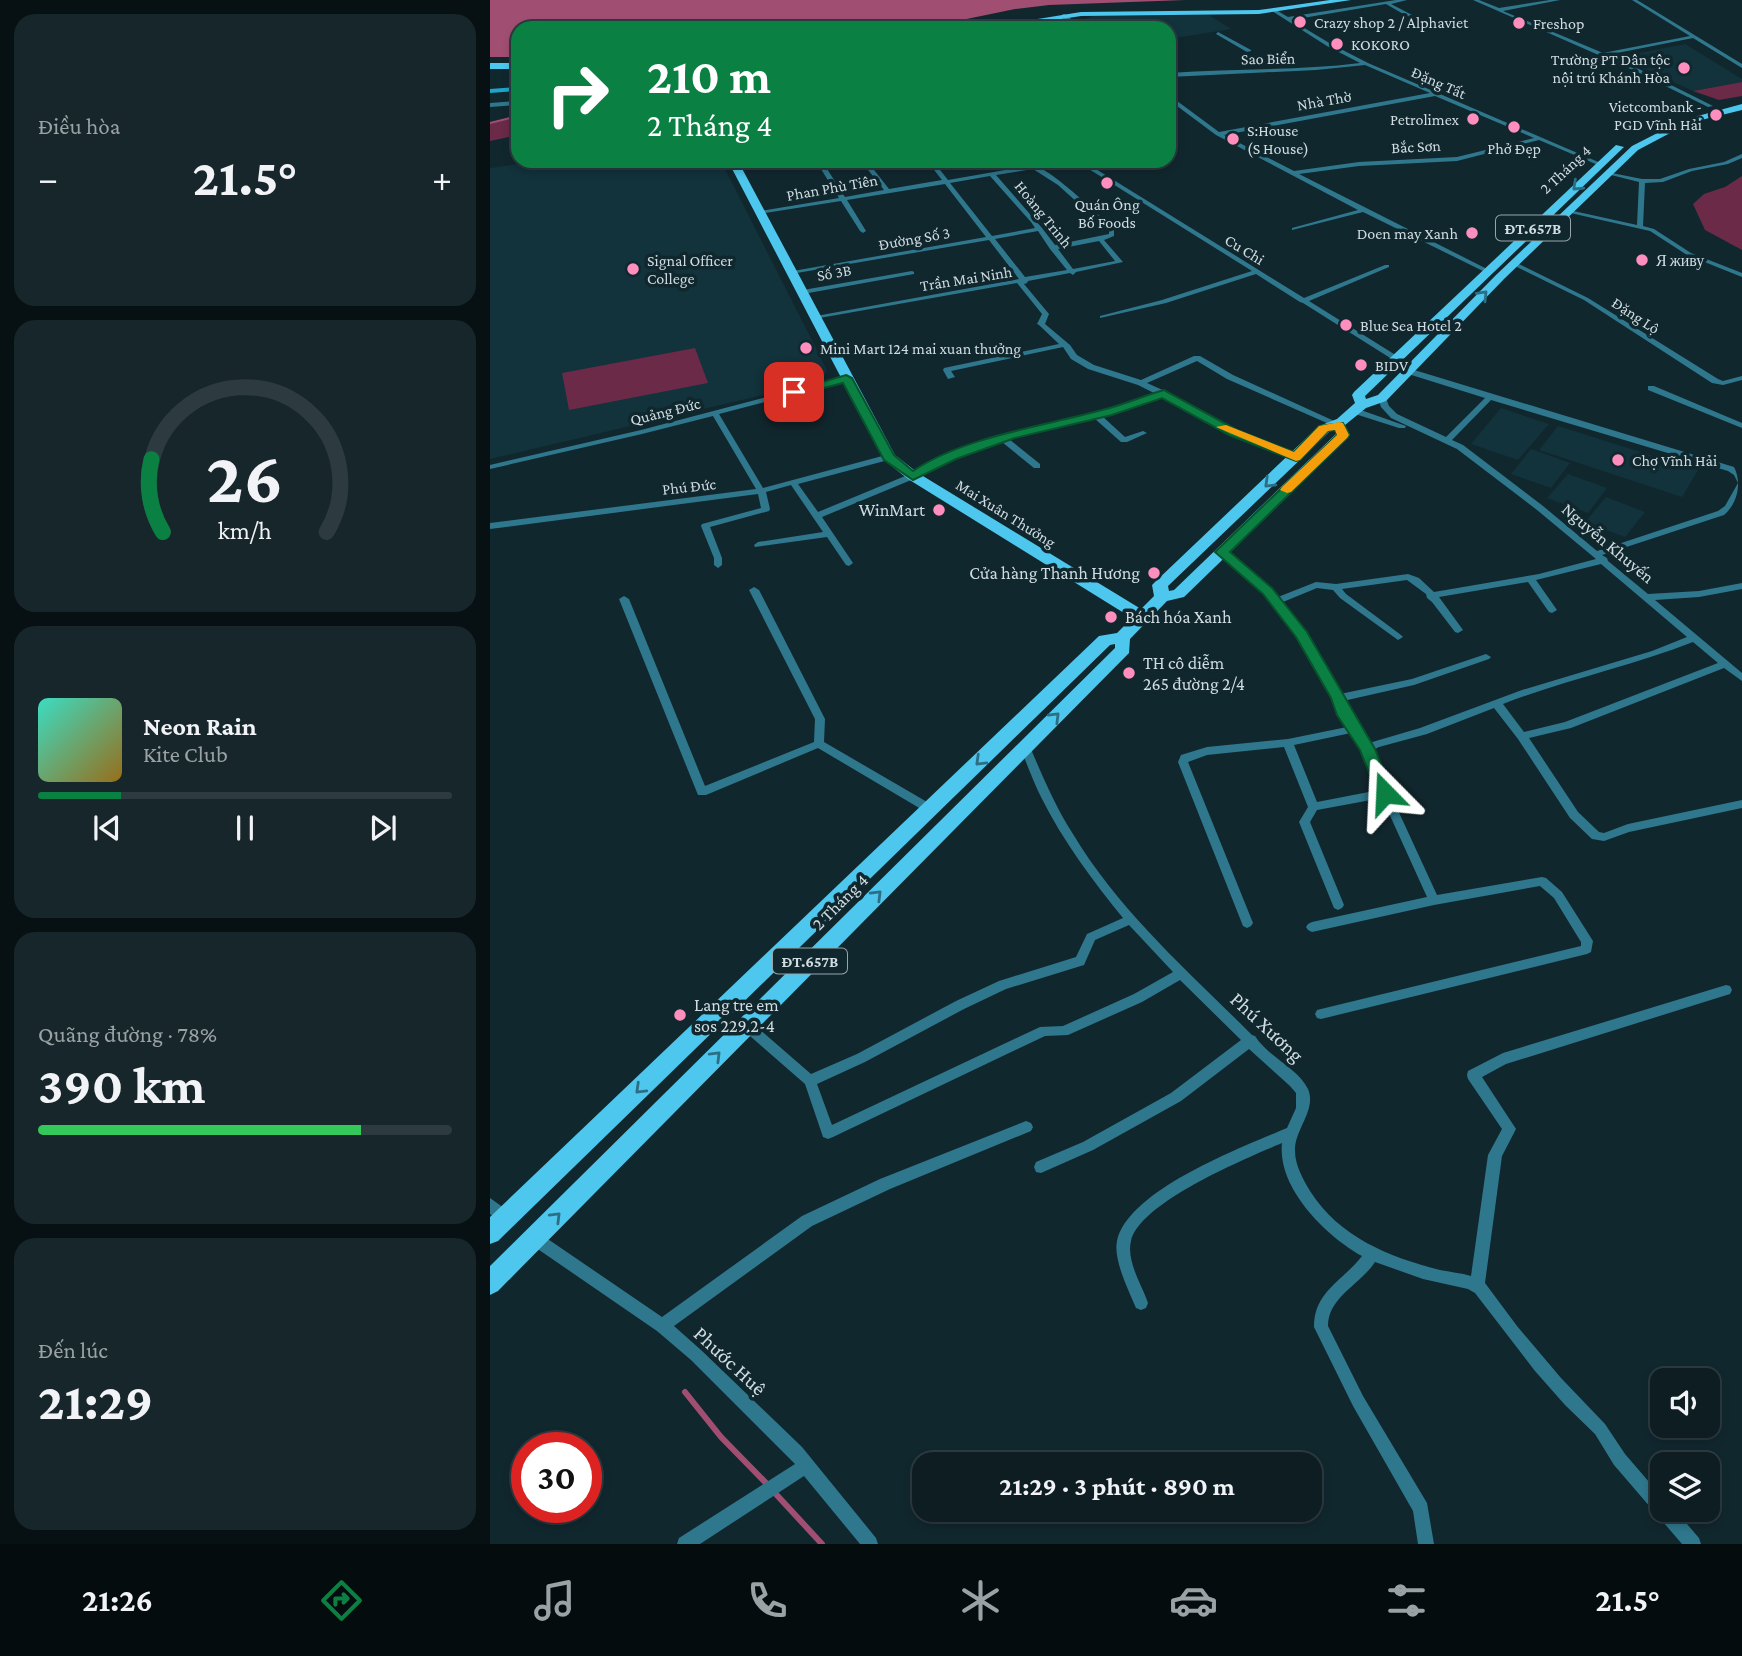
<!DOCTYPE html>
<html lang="vi">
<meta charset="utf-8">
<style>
body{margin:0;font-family:"Crimson Pro",serif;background:#16262a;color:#f1f3f6;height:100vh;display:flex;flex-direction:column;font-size:26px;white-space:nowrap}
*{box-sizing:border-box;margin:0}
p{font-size:23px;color:#9aa2a5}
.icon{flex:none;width:38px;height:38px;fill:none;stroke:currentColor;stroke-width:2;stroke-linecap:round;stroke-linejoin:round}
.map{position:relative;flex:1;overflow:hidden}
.details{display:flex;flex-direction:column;gap:14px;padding:14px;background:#071013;width:490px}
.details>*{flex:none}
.guide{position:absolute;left:21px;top:21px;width:665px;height:147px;border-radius:21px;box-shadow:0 4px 10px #0003,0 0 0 2px #2d3b40;background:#0b8043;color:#fff;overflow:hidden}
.fabs{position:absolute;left:1160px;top:1368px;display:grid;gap:14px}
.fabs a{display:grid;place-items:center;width:70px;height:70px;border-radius:14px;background:#0d1d22;box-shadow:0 4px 10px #0003,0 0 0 2px #2d3b40;font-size:35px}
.speed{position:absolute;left:21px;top:1432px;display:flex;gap:14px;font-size:35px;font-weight:700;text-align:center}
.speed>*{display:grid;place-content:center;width:91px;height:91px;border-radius:50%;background:#0d1d22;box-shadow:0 4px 10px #0003,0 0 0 2px #2d3b40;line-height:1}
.speed .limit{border:10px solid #d22;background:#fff;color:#111}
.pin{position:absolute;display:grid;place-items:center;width:60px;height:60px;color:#fff;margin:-30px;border-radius:14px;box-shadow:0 4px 10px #0006}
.me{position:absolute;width:77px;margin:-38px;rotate:339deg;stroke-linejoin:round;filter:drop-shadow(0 0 5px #0008)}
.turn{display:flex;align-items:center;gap:24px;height:147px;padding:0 21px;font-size:32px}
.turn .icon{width:91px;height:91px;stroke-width:2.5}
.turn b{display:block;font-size:49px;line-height:60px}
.big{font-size:52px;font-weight:700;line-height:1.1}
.details .card{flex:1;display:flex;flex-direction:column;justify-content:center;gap:10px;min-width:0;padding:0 24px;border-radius:21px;background:#16262a}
.details .dial{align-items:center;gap:0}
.dial svg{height:182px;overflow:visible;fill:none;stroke:#2d3b40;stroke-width:7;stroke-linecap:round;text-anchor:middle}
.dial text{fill:#f1f3f6;stroke:none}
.song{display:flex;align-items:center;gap:21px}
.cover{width:84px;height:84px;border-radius:10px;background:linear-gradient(135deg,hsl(170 70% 55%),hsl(40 70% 35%))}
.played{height:7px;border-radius:4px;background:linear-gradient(90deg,#0b8043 20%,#2d3b40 20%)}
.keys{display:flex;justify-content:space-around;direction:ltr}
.heat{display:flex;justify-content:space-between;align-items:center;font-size:38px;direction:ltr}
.charge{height:10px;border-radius:5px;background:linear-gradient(90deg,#34c759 78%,#2d3b40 0)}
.trip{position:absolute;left:422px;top:1452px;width:410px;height:70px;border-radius:21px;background:#0d1d22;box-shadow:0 4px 10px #0003,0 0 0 2px #2d3b40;font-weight:700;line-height:70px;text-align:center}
.tab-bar{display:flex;height:112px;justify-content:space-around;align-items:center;background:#050c0e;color:#9aa2a5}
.tab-bar .icon{width:49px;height:49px}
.tab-bar .active{color:#0b8043}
.tab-bar b{font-size:32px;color:#f1f3f6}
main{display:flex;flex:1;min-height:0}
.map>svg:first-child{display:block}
</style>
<main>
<section class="details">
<div class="card"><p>Điều hòa</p>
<div class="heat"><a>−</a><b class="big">21.5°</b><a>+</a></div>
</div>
<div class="card dial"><svg viewBox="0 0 100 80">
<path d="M14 69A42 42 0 1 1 86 69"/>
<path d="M14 69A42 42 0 0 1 9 37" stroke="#0b8043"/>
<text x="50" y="56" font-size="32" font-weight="700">26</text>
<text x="50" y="72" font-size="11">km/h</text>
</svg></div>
<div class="card">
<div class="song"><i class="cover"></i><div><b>Neon Rain</b><p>Kite Club</p></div></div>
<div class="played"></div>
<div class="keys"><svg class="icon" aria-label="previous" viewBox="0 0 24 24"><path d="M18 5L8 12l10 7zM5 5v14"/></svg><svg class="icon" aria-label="pause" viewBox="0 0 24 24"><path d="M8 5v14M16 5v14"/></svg><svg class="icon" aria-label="next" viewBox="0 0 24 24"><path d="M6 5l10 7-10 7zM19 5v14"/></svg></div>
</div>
<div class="card"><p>Quãng đường · 78%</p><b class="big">390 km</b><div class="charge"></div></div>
<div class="card"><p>Đến lúc</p><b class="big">21:29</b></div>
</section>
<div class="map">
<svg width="1252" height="1544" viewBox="0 0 1252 1544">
<rect width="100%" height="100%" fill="#11272e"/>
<path fill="#12323c" d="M719 15 741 29 679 39V28H597L588 22 603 16Z
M1195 44 1252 79V82L1203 91 1132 59 1134 56Z
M50 161H231L337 370 334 377 328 382 0 459V168Z
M1011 408 1059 424 1028 460 981 444Z
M1068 426 1208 470 1192 497 1049 450Z
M1041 449 1080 463 1061 488 1021 474Z
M1078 474 1117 488 1098 513 1057 498Z
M1116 497 1155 512 1135 537 1095 522Z"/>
<path fill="#6a2a48" d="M1252 82V96L1229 100 1203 91Z
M28 116V135L0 141V123Z
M1252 176V250L1215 230 1203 204 1214 194 1235 187Z
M205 348 218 383 79 410 72 373Z"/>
<path fill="#a04f72" d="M0 0H695L559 5 525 9 433 28H28V57H0Z"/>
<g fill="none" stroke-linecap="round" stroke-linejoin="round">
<path stroke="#a04f72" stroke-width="2" d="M0 123 28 116"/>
<path stroke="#a04f72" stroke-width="6" d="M195 1392 231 1437 278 1485
M284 1492 332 1544"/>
<path fill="#2f778d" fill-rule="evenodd" d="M906 0H917L901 4 926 17V19H922L896 4 801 20 841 44 878 63 1113 164 1108 165 1049 140 967 161 869 166 809 174 999 270V272H995L873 212 802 230V228L868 210 726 135 679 100V95L729 132 940 93 875 65 826 70 679 77V73C743 68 807 71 870 63L837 46 782 11 786 10 798 17ZM945 96 1044 138 967 157 869 162 804 171 734 135Z
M983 0H989L1009 8 1060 0H1070L1013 11 1113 53 1200 36 1142 0H1147L1252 64V68L1203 38 1117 55 1149 69 1223 106 1218 107 1145 71Z
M573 14H575L592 28H587L571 16Z
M728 32 761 50V51L757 52 726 34Z
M28 101V105L0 107V103Z
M1252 154V158L1238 164 1202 171 1173 182 1155 183 1153 226 1164 229 1201 253 1252 273V277L1197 255 1160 231 1076 212 1079 210 1147 225 1149 182 1117 174V172L1152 179H1170L1199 169 1234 162Z
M326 161H332L355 197 394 190 371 161H377L399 189 452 180 437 161H443L458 180 538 166 532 161C554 161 606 213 624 229V236L614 240 633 262 586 272 583 275 580 273 538 281 537 283 534 284 559 314 555 324 580 345 587 355 604 365 651 380 704 356H710L743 375 853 425 849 427H846L737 379 707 361 657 383 677 392 746 431 808 455V459H802L740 435 672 397 612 416 635 437 653 431 657 433 637 442H631L604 418 519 439 550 464V468H544L512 442 441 468 426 478 332 517 363 563 359 566 356 565 337 537 265 547 264 545 268 542 333 532 301 485 276 492 280 509 279 511 220 527 232 558V565L228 568 224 565V558L211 526 212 524 271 508 268 494 0 529V523L266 489 223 416 152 434 0 469V465L151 430 357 376H360V380L229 414 273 488 396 455H402V459L308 484 328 512 420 474 435 464 510 436 615 410 666 394 648 385 598 369 581 359 573 347 461 371 465 377 458 379 453 370 454 368 569 344 549 325 547 324 552 314 527 283 324 319V317L326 316 529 279 499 240 301 274V272L303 271 496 237 455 184 357 200 376 231 373 233 370 231 351 201 269 214V212L271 211 349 198ZM543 169 568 185 619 231V234L565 245 552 228 506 175ZM500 176 541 222 545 228 502 236 460 183ZM548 231 560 249 577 270 535 277 505 239ZM609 241 625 261 583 269 568 249Z
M586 161H593L814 298 895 265H899V267L819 301 912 359 905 361 813 303 810 302 766 274 676 303 610 318V316L672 300 762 271Z
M1025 262 1098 298 1228 379 1233 381 1252 376V380L1233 385 1222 383 1094 300 1023 265 1022 264Z
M422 271 424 272V274L313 294 310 292 313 290Z
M915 369H921L1244 467C1252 482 1248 503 1234 515L1112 555 1117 558 1118 561 1158 594 1209 591 1252 583V589L1209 597 1165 600 1252 673V681L1234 668 1081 728 1039 738 1088 812 1109 832 1114 833 1138 824 1252 800V808L1139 832 1114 841 1102 839 1080 818 1028 739 1004 708 937 734 889 747 883 750 900 793 947 895 1052 877 1056 878 1072 892 1103 941 1101 952 1097 954 831 1019 827 1018 825 1014 827 1010 831 1009 1091 946V942L1064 898 1050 886 944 905 822 932 818 930 816 927 818 924 822 922 937 897 892 798 827 810 820 822 854 905 852 908 848 910 844 908 809 822 818 807 794 747 717 755 698 762 763 923 761 926 757 928 753 926 688 762 691 755 717 747 798 739 857 727 823 659 784 603 729 554V550H735L788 597 826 582 846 584 918 574 929 578 944 592 1049 574 1106 559 1047 510 967 449 901 418 891 407 888 398 889 396H895L899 406 907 414 956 437 995 398 915 373ZM1001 400 1238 471 1244 475 1248 483 1235 506 1228 511 1107 551 1053 506 973 445 962 440ZM1111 564 1197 637 1162 651 1032 690 930 728 879 743 853 701 924 685 999 659 1001 657 996 654 922 679 850 694 830 656 793 602 827 588 843 590 850 598 908 640 913 637 911 635 856 594 852 589 917 580 936 594 937 598 942 602 965 632 968 633 973 630 949 597 1038 582 1059 612 1062 613 1067 610 1046 580ZM1203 642 1228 663 1075 722 1034 732 1013 704C1075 680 1141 666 1203 642ZM861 733 872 750 889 790 827 802 804 745Z
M1158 386H1164L1252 423V428L1158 390Z
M862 409H868L916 426 915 428H909L862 413Z
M264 587 269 590 335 719 334 742 444 806 445 809 444 812H436L328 748 216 795H208L129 599 134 596 139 599 215 786 324 742 325 719 259 590Z
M535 743 540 747C553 777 565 806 583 834 629 911 699 972 762 1035L765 1036C778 1057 808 1068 818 1089 827 1110 804 1130 805 1151 805 1165 813 1179 820 1191 849 1237 899 1257 950 1270 960 1272 971 1273 981 1276L998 1155 1012 1129 978 1079 977 1075 978 1071 1013 1053 1236 985 1240 986 1242 990 1240 994 1016 1064 992 1077 1026 1129 1012 1156 995 1283 1027 1326 1071 1378 1115 1424 1135 1454 1172 1497V1510H1185L1209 1538 1211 1544H1192L1124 1465 1105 1434 1075 1405 1045 1371 985 1293 978 1289 933 1279 885 1262C870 1285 838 1297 838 1326L873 1396 937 1503 944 1544H928L923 1511 863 1406 824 1327C824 1291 853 1281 872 1256 836 1236 787 1188 792 1143 757 1158 650 1202 641 1241 636 1261 652 1285 658 1303L656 1308 651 1310 646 1308C639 1291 623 1260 627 1241 638 1190 752 1147 797 1128L806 1108V1093L800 1086 759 1049 691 1101 603 1150 551 1173 546 1172 544 1167 546 1162 593 1142 681 1093 751 1040 690 980 652 1002 578 1035 555 1036 343 1137 338 1139 333 1137 315 1084 252 1029 250 1025 252 1021 256 1020 260 1021 321 1074 367 1054 466 1001 509 981 586 957 597 934 633 918C602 880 573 841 551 797 543 781 537 764 530 747ZM639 925 683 972 644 994 573 1026 550 1027 342 1125 327 1084 375 1062 474 1009 516 989 594 965 605 940Z
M536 1121 541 1123 543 1127 541 1131 400 1189 322 1226 184 1326 211 1350 312 1447 386 1538 388 1544H370L314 1476 210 1544H187L189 1538 305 1464 201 1360 167 1331 39 1243 37 1238 39 1233 44 1231 49 1233 172 1317 312 1216 390 1179Z
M0 1198 21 1213 23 1218 21 1223 16 1225 0 1214Z"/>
<path fill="#1ea5ca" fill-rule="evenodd" d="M28 87V91L0 93V89Z"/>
<path fill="#4dc7ed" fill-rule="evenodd" d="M840 0H861L769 14 591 16 513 28H493L591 12 769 10Z
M0 63H28V69H0Z
M1252 104V110L1199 123 1148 150 1014 279 896 401 876 408 855 425 860 435 858 438 694 597 677 601 640 639 639 653 8 1291 0 1295V1266L625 648V644L620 645 8 1241 0 1244V1217L609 636 627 633 642 618 418 479 394 460 238 161H248L405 455 428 473 651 609 664 596 662 585 665 582 829 426 847 419 865 403 862 395 864 392 1126 145 1134 147 875 396 876 399 888 395 1006 275 1142 146 1193 120ZM844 430 846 434 684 590 679 591 678 586 839 432Z"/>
</g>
<defs><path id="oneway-chevron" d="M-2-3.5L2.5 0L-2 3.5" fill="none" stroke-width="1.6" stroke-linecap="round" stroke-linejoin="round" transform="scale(1.75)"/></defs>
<g stroke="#2c6f84">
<use href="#oneway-chevron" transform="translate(1087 186) rotate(137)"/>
<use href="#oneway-chevron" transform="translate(993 295) rotate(-46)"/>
<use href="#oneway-chevron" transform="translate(779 483) rotate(136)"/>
<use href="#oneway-chevron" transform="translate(565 717) rotate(-45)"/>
<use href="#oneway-chevron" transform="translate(490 761) rotate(136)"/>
<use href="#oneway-chevron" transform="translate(387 895) rotate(-45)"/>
<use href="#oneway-chevron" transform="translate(226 1056) rotate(-45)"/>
<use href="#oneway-chevron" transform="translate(150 1089) rotate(136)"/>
<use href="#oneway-chevron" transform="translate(66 1217) rotate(-45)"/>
</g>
<path fill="#0b8043" stroke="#07532c" stroke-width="2" d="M356 375 362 378 404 455 423 471C473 437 554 426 612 410 633 405 653 396 674 390L747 430 804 452 829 426 853 423 859 435 857 438 740 552 782 588 817 632 885 749 903 793 900 798H889L870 750 847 715 841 698 806 637 773 594 725 552 847 435 845 430 838 431 810 460 806 461 739 435 672 398 622 415 525 438 466 459 423 480 394 460 353 383 304 396 298 392Z"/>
<path fill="#f59e0b" d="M849 422 853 423 859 435 857 438 801 492 797 493 790 490 792 487 847 435 845 430 838 431 810 460 806 461 726 427 736 425 804 452 829 426Z"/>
<g fill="#fe8ebe" stroke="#11272e" stroke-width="2.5">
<circle cx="810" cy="22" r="7"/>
<circle cx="1029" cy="23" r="7"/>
<circle cx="847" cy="44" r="7"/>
<circle cx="1194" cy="68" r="7"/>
<circle cx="1226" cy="115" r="7"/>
<circle cx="983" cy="119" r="7"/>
<circle cx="1024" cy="127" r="7"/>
<circle cx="743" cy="139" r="7"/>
<circle cx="617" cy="183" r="7"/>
<circle cx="982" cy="233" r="7"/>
<circle cx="1152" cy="260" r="7"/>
<circle cx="143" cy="269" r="7"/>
<circle cx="856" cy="325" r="7"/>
<circle cx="316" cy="348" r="7"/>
<circle cx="871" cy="365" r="7"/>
<circle cx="1128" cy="460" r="7"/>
<circle cx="449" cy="510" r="7"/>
<circle cx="664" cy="573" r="7"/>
<circle cx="621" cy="617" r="7"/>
<circle cx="639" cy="673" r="7"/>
<circle cx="190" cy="1015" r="7"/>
</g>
<g text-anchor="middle" stroke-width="7" stroke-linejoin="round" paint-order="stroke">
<g font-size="16" fill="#cfdce1" stroke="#11272e" text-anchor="start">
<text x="824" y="28">Crazy shop 2 / Alphaviet</text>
<text x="1043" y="29">Freshop</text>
<text x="861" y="50">KOKORO</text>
<text x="1180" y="65" text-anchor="end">Trường PT Dân tộc<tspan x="1180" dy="18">nội trú Khánh Hòa</tspan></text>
<text x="1212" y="112" text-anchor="end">Vietcombank -<tspan x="1212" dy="18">PGD Vĩnh Hải</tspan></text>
<text x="969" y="125" text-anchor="end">Petrolimex</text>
<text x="757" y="136">S:House<tspan x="757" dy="18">(S House)</tspan></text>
<text x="1024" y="154" text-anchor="middle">Phở Đẹp</text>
<text x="617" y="210" text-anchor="middle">Quán Ông<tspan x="617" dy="18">Bố Foods</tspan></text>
<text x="968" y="239" text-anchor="end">Doen may Xanh</text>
<text x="157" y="266">Signal Officer<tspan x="157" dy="18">College</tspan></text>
<text x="1166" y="266">Я живу</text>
<text x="870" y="331">Blue Sea Hotel 2</text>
<text x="330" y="354">Mini Mart 124 mai xuan thưởng</text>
<text x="885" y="371">BIDV</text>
<text x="1142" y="466">Chợ Vĩnh Hải</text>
</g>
<g font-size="16" fill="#cfdce1" stroke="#11272e">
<text transform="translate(778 58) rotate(-1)" y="6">Sao Biển</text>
<text transform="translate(949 82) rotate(24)" y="6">Đặng Tất</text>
<text transform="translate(834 100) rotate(-10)" y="6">Nhà Thờ</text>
<text transform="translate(926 146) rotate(-3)" y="6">Bắc Sơn</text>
<text transform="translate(1075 169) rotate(-43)" y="6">2 Tháng 4</text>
<text transform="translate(342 187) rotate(-10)" y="6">Phan Phù Tiên</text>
<text transform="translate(554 214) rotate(51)" y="6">Hoàng Trinh</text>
<text transform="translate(424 238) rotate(-10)" y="6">Đường Số 3</text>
<text transform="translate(755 249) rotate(32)" y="6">Cu Chi</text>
<text transform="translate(344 272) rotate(-10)" y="6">Số 3B</text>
<text transform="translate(476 278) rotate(-9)" y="6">Trần Mai Ninh</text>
<text transform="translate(1146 315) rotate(33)" y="6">Đặng Lộ</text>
<text transform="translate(175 411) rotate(-14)" y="6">Quảng Đức</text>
<text transform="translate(199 486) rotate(-6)" y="6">Phú Đức</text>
<text transform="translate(516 513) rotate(32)" y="6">Mai Xuân Thưởng</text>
</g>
<g fill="#11272e" stroke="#96a6ab" stroke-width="2">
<rect x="1006" y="215.5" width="74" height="25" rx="5"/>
<rect x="283" y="948.5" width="74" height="25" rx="5"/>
</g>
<g font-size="16" font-weight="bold" fill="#cfdce1">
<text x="1043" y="234">ĐT.657B</text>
<text x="320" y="967">ĐT.657B</text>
</g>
<g font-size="18" fill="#cfdce1" stroke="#11272e" text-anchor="start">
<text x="435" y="516" text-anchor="end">WinMart</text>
<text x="650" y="579" text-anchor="end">Cửa hàng Thanh Hương</text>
<text x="635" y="623">Bách hóa Xanh</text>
<text x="653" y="669">TH cô diễm<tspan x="653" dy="21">265 đường 2/4</tspan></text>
<text x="204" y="1011">Lang tre em<tspan x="204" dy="21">sos 229.2-4</tspan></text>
</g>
<g font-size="18" fill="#cfdce1" stroke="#11272e">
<text transform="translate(1118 543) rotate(40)" y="6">Nguyễn Khuyến</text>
<text transform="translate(350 902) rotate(-45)" y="6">2 Tháng 4</text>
</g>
<g font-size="21" fill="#cfdce1" stroke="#11272e">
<text transform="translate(777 1027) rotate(43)" y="7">Phú Xương</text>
<text transform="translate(240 1361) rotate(43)" y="7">Phước Huệ</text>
</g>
</g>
</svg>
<div class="fabs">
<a><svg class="icon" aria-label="sound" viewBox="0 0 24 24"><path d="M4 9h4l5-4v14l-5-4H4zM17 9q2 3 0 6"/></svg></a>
<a><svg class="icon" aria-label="layers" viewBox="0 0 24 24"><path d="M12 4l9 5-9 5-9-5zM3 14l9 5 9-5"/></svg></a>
</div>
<div class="speed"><div class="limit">30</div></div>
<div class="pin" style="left:304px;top:392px;background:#d93025"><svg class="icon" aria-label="arrive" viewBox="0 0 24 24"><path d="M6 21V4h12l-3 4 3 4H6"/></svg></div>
<svg class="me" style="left:895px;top:793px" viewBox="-20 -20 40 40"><path d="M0-17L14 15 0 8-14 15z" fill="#0b8043" stroke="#fff" stroke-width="4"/></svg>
<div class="trip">21:29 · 3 phút · 890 m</div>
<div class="guide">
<div class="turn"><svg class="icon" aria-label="right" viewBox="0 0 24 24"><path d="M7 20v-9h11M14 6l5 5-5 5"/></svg><div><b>210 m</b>2 Tháng 4</div></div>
</div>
</div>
</main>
<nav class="tab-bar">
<b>21:26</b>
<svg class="icon active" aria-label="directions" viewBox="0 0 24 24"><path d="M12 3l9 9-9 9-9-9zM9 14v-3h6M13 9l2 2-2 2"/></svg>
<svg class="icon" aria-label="music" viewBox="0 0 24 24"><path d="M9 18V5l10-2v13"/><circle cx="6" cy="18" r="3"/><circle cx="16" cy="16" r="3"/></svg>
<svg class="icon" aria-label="phone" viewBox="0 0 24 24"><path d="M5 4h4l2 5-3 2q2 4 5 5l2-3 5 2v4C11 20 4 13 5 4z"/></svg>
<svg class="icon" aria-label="climate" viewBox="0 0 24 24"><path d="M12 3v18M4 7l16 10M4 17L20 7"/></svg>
<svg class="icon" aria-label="car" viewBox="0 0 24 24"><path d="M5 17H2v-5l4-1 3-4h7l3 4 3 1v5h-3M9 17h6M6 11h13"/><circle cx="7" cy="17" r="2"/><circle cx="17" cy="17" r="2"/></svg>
<svg class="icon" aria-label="filters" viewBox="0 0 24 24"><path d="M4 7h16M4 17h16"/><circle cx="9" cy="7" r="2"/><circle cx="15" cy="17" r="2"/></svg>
<b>21.5°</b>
</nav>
